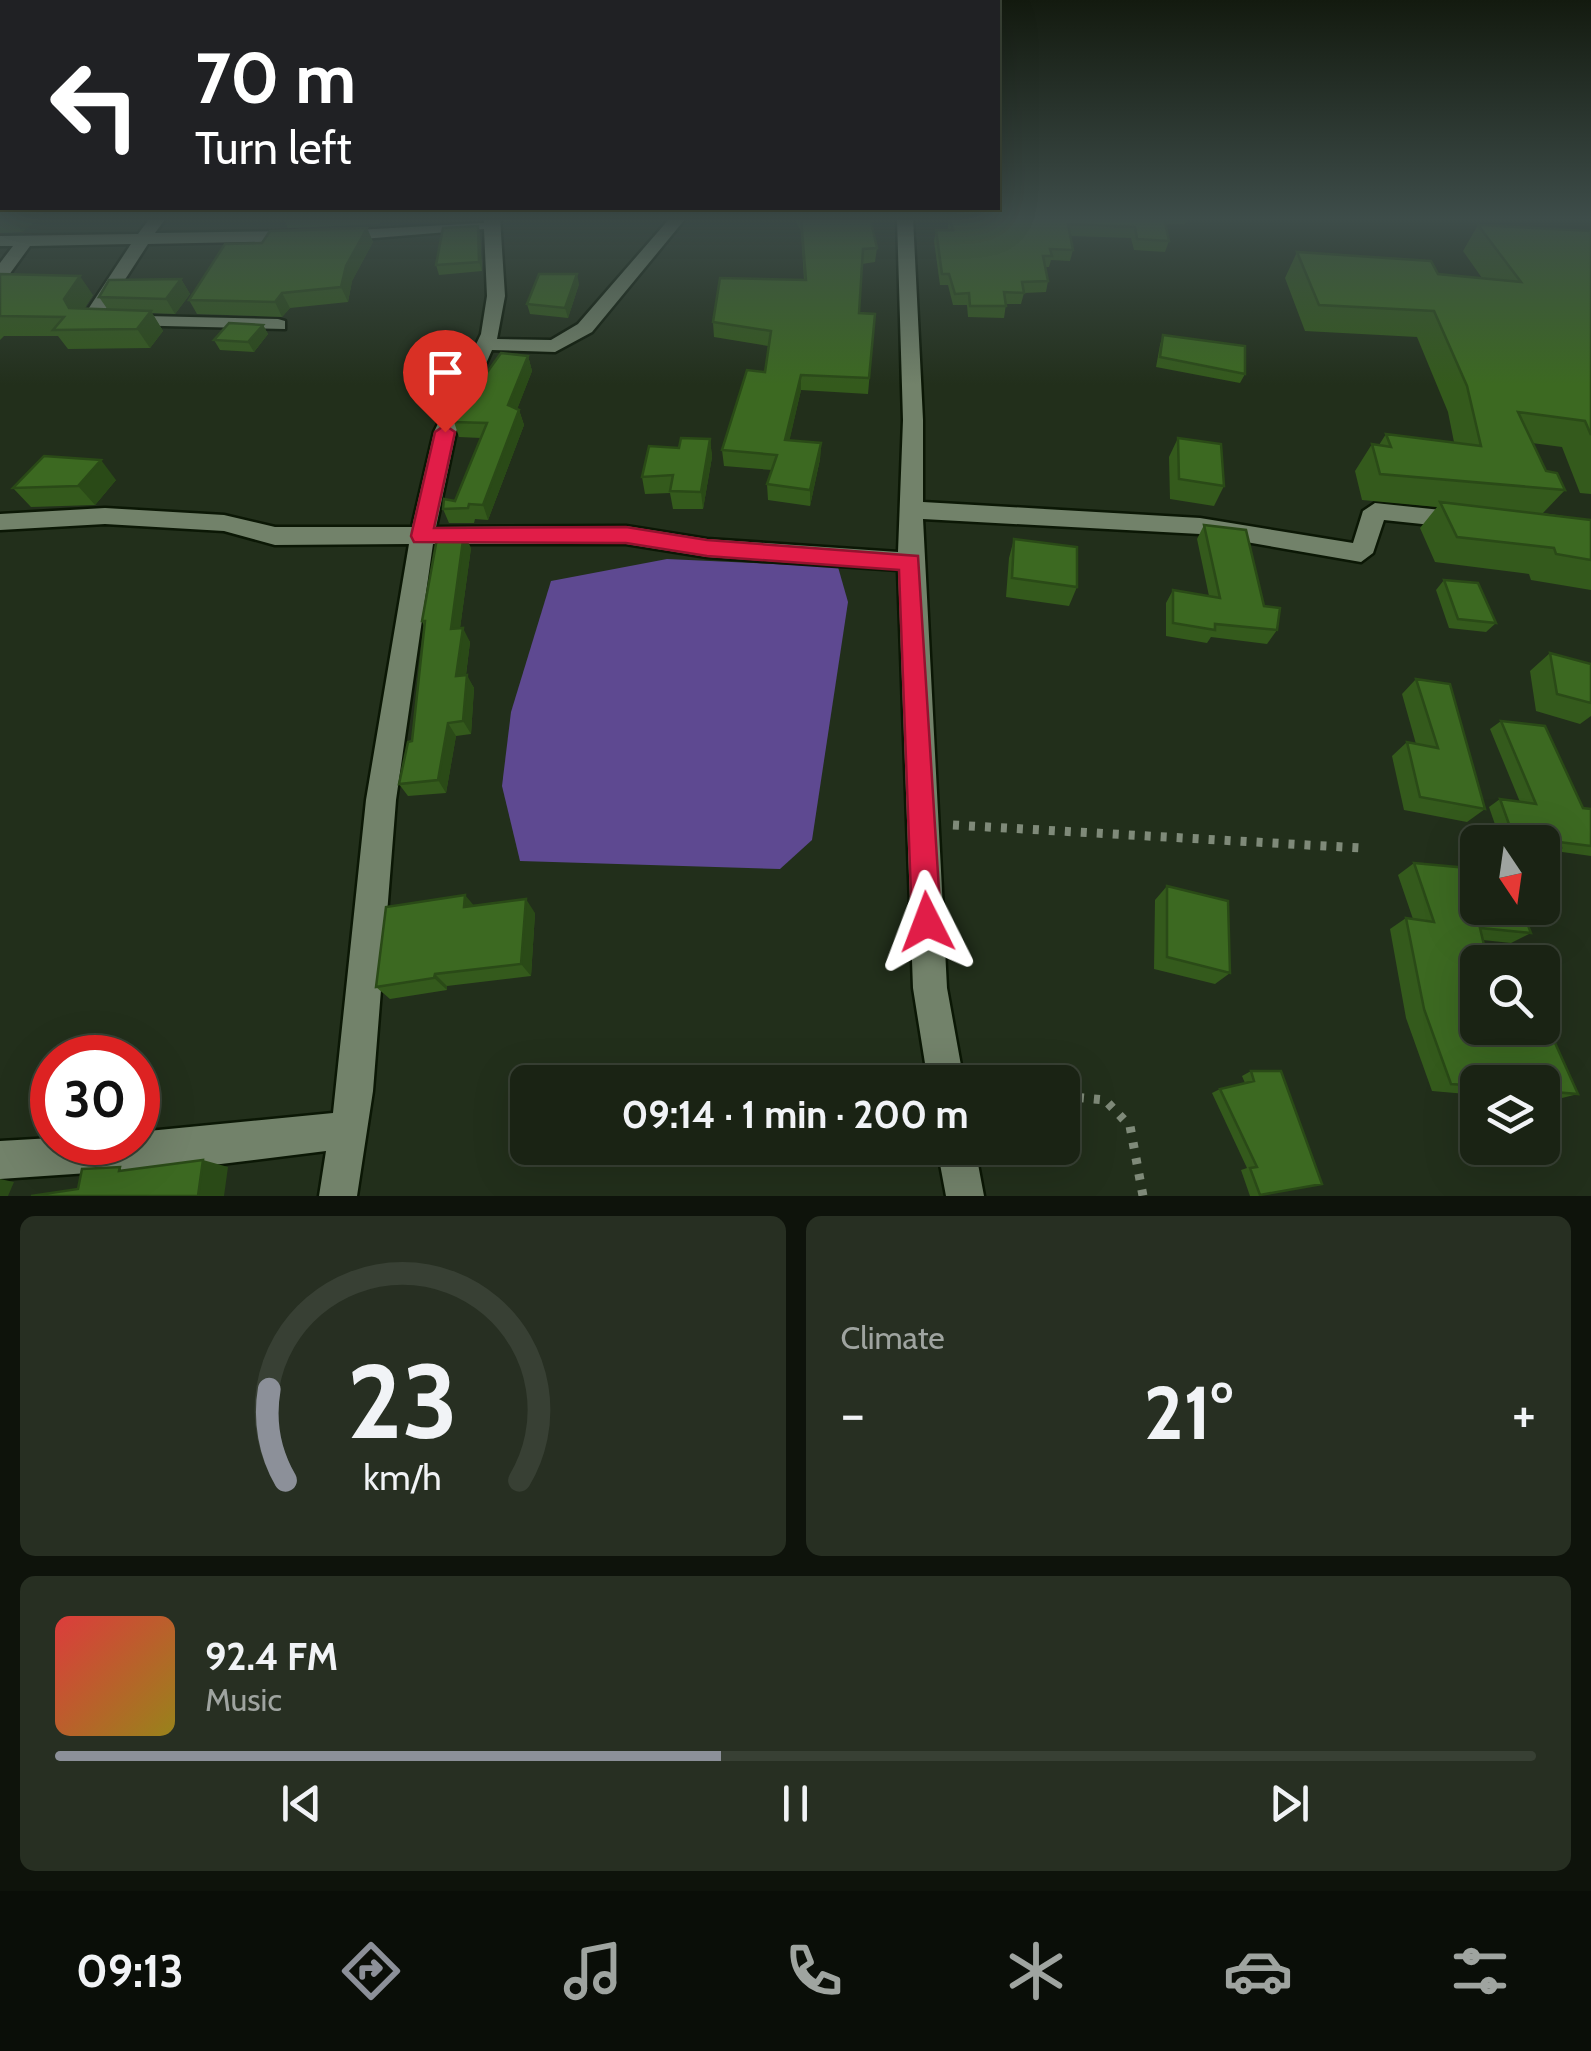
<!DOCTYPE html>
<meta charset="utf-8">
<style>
body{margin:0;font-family:Cabin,sans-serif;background:#272f22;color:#f1f3f6;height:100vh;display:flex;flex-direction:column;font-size:38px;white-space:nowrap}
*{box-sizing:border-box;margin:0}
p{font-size:32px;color:#9fa4a0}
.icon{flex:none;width:55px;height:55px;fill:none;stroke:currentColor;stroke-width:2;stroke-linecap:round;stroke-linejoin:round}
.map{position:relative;height:1196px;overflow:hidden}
.drawer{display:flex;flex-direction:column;gap:20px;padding:20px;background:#0e130b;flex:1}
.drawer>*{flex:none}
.hud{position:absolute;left:0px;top:0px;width:1000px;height:210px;box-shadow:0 10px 40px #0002,0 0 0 2px #384034;background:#202124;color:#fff;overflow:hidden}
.needle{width:65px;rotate:167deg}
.fabs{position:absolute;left:1460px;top:825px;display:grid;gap:20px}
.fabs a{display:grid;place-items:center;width:100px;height:100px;border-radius:15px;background:#1a2314;box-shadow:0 10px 40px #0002,0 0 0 2px #384034;font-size:50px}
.speed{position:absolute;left:30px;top:1035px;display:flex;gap:20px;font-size:50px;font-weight:700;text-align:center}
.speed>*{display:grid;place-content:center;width:130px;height:130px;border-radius:50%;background:#1a2314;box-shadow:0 10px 40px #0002,0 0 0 2px #384034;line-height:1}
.speed .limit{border:15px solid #d22;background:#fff;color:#111}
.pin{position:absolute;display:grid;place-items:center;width:85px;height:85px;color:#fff;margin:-102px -42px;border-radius:50% 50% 50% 0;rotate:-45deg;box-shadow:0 0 10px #0007}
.pin .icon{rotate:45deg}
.me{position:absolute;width:110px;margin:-55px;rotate:357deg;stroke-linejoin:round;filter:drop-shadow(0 0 8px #0008)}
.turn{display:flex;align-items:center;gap:35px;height:210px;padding:0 30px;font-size:45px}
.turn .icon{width:130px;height:130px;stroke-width:2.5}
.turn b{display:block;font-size:70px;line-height:85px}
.big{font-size:75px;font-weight:700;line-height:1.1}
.drawer .widget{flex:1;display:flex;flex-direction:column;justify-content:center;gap:15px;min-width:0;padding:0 35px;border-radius:15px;background:#272f22}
.drawer .dial{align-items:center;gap:0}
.dial svg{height:260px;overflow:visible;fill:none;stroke:#384034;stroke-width:7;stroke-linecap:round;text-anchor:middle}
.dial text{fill:#f1f3f6;stroke:none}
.song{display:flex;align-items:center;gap:30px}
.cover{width:120px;height:120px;border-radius:15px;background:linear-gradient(135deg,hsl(0 70% 55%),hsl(50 70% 35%))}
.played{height:10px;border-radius:5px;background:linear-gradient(90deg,#8c9099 45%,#384034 45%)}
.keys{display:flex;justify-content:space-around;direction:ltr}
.heat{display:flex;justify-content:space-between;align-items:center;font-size:55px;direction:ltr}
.drawer .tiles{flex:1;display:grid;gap:20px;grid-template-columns:1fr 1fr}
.widget:last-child{grid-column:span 2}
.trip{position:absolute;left:510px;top:1065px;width:570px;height:100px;border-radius:15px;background:#1a2314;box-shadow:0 10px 40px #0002,0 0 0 2px #384034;font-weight:700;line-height:100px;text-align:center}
.tabs{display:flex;height:160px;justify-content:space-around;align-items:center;background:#0a0e08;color:#9fa4a0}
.tabs .icon{width:70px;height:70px}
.tabs .selected{color:#8c9099}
.tabs b{font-size:45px;color:#f1f3f6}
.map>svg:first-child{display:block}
</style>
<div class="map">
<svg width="1591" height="1196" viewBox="0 0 1591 1196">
<rect width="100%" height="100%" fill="#222f1b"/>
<path fill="#5e4991" d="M667 559 838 567 848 602 812 840 780 869 520 861 502 786 511 712 551 581Z"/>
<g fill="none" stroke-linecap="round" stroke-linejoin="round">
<defs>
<path id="minor" d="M150 218H166L155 233 298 231 306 236 298 241 148 244 102 315 278 319 285 321V329L83 324 81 320 131 244 30 246 6 279 0 280V263L13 246H0V236L138 234Z
M484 218H500L505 296 497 339 551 340 578 324 670 218H686L592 332 555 352 492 350 456 432 436 527 626 526 707 539 898 552 903 420 897 218H913L923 420V502L1200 518 1353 543 1363 511 1375 503 1460 512 1472 520 1460 528 1384 520 1373 553 1361 562 1200 534 923 519 947 988 964 1082H928L913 988 898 570 707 557 626 544H433L396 800 373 1091 357 1196H319L326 1151 221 1164 0 1179V1141L52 1138V1142H138V1132L333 1113 366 800 409 544 275 545 224 531 105 524 0 530V514L105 508 224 515 275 527H412L434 432 481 334 487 296 484 229 338 241 330 236 338 231 484 223Z
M937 1148H975L984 1196H946Z"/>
</defs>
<use href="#minor" stroke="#0b1705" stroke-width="5"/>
<path stroke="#7f8a79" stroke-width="9" stroke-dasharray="6 10" stroke-linecap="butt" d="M953 825 1361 848
M1062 1096 1105 1100 1130 1126 1143 1196"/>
<use href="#minor" fill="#72826a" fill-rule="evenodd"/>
</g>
<path fill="#345a1c" d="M0 218H38L22 232 0 233Z
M283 218H381L380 224 288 228Z
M503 218H549L504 221Z
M794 218H870L877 248 875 262 862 264 859 313 875 314 868 394 801 390 789 441 821 443 820 459 810 506 768 500 767 484 772 470 724 466 722 450 765 372 768 346 714 337 713 322 804 280 801 231Z
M948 218H1188L1185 224H1165L1169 241 1165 252 1134 250 1131 238 1070 236 1073 250 1070 261 1051 260 1049 267H1046L1048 281 1046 292 1024 293 1021 304H1006L1004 318 968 317 967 305H953L948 285H940L934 241 936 230H948Z
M1478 225 1591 231V494L1580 493 1562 447 1532 443 1546 471 1565 490 1543 513 1591 520V590L1531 580 1529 574 1435 562 1420 528 1437 507 1362 500 1355 471 1372 444 1379 445 1386 434 1454 442 1448 412 1417 337 1305 331 1285 278 1297 252 1438 274 1482 278 1463 251Z
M367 228 373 242 352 281 348 302 290 308 282 317 197 314 189 300 262 243Z
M480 235 482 271 439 275 436 265Z
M0 274 93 295 84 309 108 310 99 297 181 279 190 294 175 314 152 313 163 331 150 348 68 349 58 336H4L0 340Z
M579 284 568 318 530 314 527 304Z
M263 325 268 334 254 352 220 350 214 340Z
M1163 335 1245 374 1240 383 1156 367 1160 345Z
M528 356 532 371 517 409 519 410 524 425 488 520 475 519 474 523H449L443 509 455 501 481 438 459 437 454 422 475 389Z
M1178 438 1224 486 1214 506 1170 499 1169 457Z
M710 439 712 457 703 509H673L670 493 645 494 642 477 679 448Z
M116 480 95 505 31 507 13 488Z
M1204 525 1264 606 1277 630 1267 644 1211 637 1207 643 1166 636V603L1173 590 1209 596 1197 539Z
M1014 539 1077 587 1069 606 1006 597 1009 558Z
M471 548 460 628 470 642 466 675 474 688 471 734 456 736 446 793 408 796 399 784 412 741 424 626 422 621Z
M1444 580 1496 623 1486 632 1449 628 1436 590Z
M1550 653 1591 664V716L1580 724 1536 711 1530 671Z
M1416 679 1485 809 1467 822 1404 810 1392 756 1407 742 1416 744 1402 694Z
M1501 721 1583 808 1591 809V856L1555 851 1549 855 1542 854V842H1501L1489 807 1500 799 1520 802 1490 729Z
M1414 863 1531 933 1511 943 1483 940 1505 1032 1578 1094 1554 1100 1542 1099V1082H1478V1095L1432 1091 1406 1018 1390 929 1406 918 1413 919 1398 875Z
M1167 886 1230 973 1215 984 1154 969 1155 900Z
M474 905 535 913 531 976 447 986V990L390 999 376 987Z
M1251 1071H1281L1261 1196H1250L1241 1170 1247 1168 1212 1093 1220 1089 1245 1083 1242 1076Z"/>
<path fill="#2a4a17" d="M17 218H38L22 232 14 220Z
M478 226 480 235 482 271 479 262Z
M367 228 373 242 352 281 348 302 341 287 346 266Z
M577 274 579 284 568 318 565 308Z
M80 276 93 295 78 318 69 308 64 299Z
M181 279 190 294 175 314 166 299Z
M282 293 290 308 282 317 275 302Z
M151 311 163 331 150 348 137 329Z
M263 325 268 334 254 352 248 342Z
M528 356 532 371 513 420 508 405Z
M801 375V390L786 456 785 440Z
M519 410 524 425 488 520 483 505Z
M710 439 712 457 703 509 701 492Z
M821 443 820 459 810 506V490Z
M101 460 116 480 95 505 78 486Z
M464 533 471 548 458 643 451 629Z
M463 628 470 642 464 690 456 676Z
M467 675 474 688 471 734 463 721Z
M448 723 456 736 446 793 438 780Z
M465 895 476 908 464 907Z
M526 899 535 913 531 976 521 964Z
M435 974 447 986V990L434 978Z
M203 1160 228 1167 224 1196H198Z
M0 1179 14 1182 8 1196H0Z"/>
<path fill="#3c6921" stroke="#2a4a17" stroke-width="2.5" d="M0 218H17L14 220 0 221Z
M801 218H870L877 248 863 249 859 313 875 314 869 378 801 375 785 440 821 443 810 490 767 484 777 455 722 450 747 370 765 372 771 331 713 322 720 278 806 280Z
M949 218H1164L1169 241 1137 239 1135 227 1068 224 1073 250 1050 249 1052 256H1043L1048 281 1022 282 1024 293 1004 292 1006 306H970L969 293 955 294 949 274H942L936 230H953Z
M1478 225 1591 231V435L1585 421 1518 412 1546 471 1557 473 1565 490 1380 474 1372 444 1391 447 1386 434 1481 446 1467 386 1434 311 1319 305 1297 252 1431 261 1438 274 1521 282Z
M478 226 479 262 436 265 443 228Z
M367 228 346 266 341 287 282 293 275 302 189 300 225 244 262 243 270 231Z
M0 274 80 276 64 299 69 308 151 311 137 329 53 330 64 317 0 316Z
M539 274H577L565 308 527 304Z
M181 279 166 299 99 297 109 280Z
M229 323 263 325 248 342 214 340Z
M1163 335 1245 346V374L1160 357Z
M501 353 528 356 508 405 519 410 483 505 469 504 468 508 443 509 444 499 455 501 487 423 454 422 469 389H475Z
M681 438 710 439 701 492 670 491 673 475 642 477 649 446 679 448Z
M1178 438 1221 444 1224 486 1179 479Z
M44 456 101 460 78 486 13 488Z
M1440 502 1591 520V560L1556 554 1554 548 1457 537Z
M1204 525 1246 530 1264 606 1280 608 1277 630 1215 624V630L1173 623V590L1220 598Z
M438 533H464L451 629 463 628 456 676 467 675 463 721 448 723 438 780 399 784 408 742 412 741 425 621H422Z
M1014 539 1077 547V587L1012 578Z
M1444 580 1478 583 1496 623 1458 619Z
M1550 653 1591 664V703L1557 694Z
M1416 679 1450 684 1485 809 1420 797 1407 742 1438 748Z
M1501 721 1545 726 1583 808 1591 809V846L1559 842 1561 847 1542 845V842L1515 841 1500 799 1536 804Z
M1414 863 1478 869V908H1521L1531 933 1480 928 1488 962H1478V1028H1504L1505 1032 1551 1034 1578 1094 1542 1091V1082H1478V1086L1451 1084 1424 1009 1406 918 1434 922Z
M1167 886 1228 901 1230 973 1167 957Z
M465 895 464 907 526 899 521 964 435 974 434 978 376 987 386 907Z
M1251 1071H1281L1322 1184 1260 1195 1250 1168 1257 1167 1220 1089 1254 1081Z
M203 1160 198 1196H31L78 1189 82 1169 120 1167 119 1171Z"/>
<linearGradient id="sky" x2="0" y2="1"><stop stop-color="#131a0f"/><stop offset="0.57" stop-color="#3e4d4a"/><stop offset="1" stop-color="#3e4d4a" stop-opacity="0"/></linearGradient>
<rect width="1591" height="385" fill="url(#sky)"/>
<path fill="#e11d48" stroke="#92132f" stroke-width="2.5" d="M445 425 455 432 434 528 626 527 707 540 918 556 941 922 937 933 927 937 916 933 912 922 899 570 707 556 626 543 414 542 411 536 435 432Z"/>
</svg>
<div class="fabs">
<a><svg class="needle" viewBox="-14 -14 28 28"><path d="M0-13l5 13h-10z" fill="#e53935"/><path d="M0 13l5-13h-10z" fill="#9fa4a0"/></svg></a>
<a><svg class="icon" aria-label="search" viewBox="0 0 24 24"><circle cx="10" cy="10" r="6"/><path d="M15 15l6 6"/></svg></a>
<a><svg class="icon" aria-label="layers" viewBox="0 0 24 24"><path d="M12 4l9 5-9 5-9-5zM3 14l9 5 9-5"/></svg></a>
</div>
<div class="speed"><div class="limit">30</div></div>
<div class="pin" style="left:445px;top:432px;background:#d93025"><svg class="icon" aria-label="arrive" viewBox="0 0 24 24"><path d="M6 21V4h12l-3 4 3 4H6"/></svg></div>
<svg class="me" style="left:927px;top:922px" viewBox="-20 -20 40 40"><path d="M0-17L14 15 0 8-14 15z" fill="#e11d48" stroke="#fff" stroke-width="4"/></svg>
<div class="trip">09:14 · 1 min · 200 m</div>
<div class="hud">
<div class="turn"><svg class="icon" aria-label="left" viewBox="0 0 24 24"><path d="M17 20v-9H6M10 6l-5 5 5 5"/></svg><div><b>70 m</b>Turn left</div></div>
</div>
</div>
<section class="drawer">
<div class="tiles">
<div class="widget dial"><svg viewBox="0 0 100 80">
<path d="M14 69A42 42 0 1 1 86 69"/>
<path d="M14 69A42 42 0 0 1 9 41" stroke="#8c9099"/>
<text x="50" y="56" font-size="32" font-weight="700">23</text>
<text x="50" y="72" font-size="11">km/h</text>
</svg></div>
<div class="widget"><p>Climate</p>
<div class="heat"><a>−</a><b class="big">21°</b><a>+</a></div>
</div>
<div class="widget">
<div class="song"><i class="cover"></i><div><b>92.4 FM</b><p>Music</p></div></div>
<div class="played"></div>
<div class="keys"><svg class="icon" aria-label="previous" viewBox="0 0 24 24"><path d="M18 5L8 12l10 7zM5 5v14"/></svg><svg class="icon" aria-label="pause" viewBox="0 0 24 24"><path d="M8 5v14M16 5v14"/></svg><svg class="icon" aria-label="next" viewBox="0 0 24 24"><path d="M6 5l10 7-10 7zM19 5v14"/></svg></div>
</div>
</div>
</section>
<nav class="tabs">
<b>09:13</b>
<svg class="icon selected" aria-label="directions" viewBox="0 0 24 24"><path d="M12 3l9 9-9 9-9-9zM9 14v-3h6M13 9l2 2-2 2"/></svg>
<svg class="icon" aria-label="music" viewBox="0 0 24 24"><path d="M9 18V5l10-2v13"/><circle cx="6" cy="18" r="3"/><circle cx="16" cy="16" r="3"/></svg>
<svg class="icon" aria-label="phone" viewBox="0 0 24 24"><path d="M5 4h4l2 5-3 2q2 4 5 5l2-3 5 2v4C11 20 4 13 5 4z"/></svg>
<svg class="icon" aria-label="climate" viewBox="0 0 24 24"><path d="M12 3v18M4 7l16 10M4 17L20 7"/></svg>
<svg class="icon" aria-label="car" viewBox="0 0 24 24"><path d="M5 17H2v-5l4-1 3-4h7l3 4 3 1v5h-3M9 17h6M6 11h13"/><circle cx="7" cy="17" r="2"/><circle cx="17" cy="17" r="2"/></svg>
<svg class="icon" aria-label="filters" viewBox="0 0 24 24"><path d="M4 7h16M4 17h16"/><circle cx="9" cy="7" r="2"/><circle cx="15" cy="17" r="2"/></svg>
</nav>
